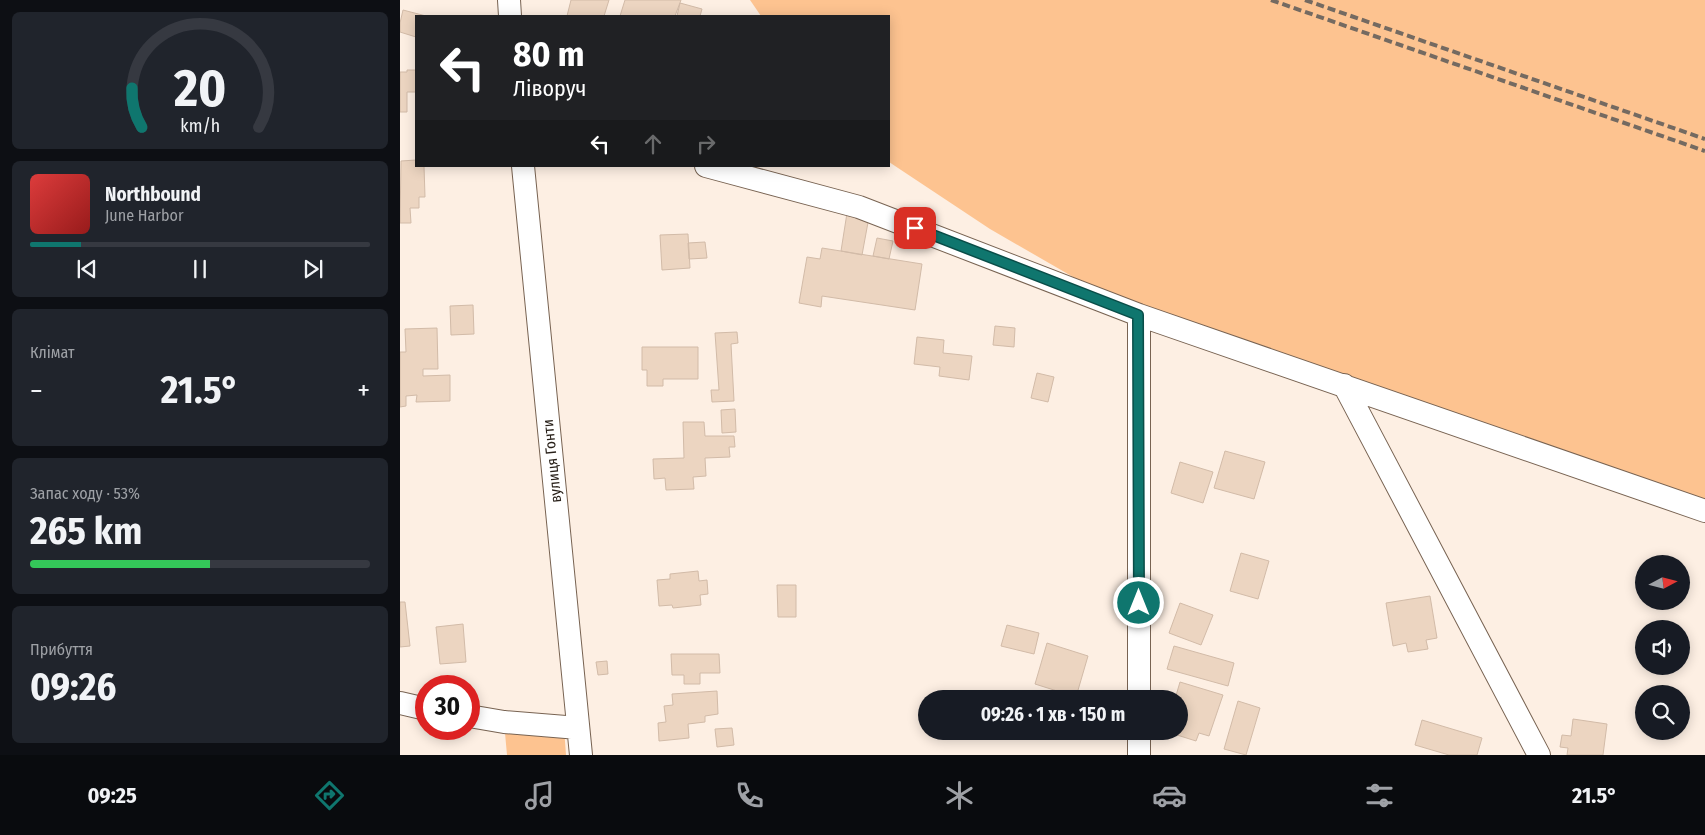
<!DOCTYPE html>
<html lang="uk">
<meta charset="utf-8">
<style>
body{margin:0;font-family:"Fira Sans Condensed",sans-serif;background:#20242c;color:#f1f3f6;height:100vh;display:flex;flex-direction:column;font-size:19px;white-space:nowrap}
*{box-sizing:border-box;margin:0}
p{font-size:16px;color:#9ea1a6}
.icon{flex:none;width:28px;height:28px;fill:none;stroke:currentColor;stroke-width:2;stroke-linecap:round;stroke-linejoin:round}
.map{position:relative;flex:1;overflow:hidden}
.details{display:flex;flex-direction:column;gap:12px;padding:12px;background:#0d0f14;width:400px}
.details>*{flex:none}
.guide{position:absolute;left:15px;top:15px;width:475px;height:152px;border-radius:0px;box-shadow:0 2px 12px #0003;background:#202124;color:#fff;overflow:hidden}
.needle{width:32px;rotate:83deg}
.fabs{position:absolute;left:1235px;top:555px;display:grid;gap:10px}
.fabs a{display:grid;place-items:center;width:55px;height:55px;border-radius:50%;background:#171b24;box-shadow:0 2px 12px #0003;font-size:25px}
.speed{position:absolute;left:15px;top:675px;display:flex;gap:10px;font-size:25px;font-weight:700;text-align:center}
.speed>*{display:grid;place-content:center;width:65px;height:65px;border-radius:50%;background:#171b24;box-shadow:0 2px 12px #0003;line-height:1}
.speed .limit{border:8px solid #d22;background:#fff;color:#111}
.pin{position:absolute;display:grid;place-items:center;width:42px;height:42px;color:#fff;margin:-21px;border-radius:10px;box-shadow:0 2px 8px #0006}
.me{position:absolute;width:55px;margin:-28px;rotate:0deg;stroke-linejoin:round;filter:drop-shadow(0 0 4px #0008)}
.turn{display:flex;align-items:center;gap:18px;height:105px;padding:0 15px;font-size:22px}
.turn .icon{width:65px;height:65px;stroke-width:2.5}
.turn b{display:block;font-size:35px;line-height:42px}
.lanes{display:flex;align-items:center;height:48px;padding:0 15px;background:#0003;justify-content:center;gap:25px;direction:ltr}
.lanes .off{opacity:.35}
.big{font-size:38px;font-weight:700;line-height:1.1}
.details .widget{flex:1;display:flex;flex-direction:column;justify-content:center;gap:8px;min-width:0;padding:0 18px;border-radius:8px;background:#20242c}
.details .dial{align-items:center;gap:0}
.dial svg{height:130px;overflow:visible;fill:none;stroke:#363941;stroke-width:7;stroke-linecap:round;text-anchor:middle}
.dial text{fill:#f1f3f6;stroke:none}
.song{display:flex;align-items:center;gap:15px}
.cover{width:60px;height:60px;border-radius:8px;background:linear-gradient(135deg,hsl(0 70% 55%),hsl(0 70% 35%))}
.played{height:5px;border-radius:2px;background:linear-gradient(90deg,#0f766e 15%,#363941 15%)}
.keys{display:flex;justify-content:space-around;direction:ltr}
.heat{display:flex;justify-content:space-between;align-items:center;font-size:28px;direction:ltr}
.charge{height:8px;border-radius:4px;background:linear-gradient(90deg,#34c759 53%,#363941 0)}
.trip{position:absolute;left:518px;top:690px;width:270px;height:50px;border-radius:25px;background:#171b24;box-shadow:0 2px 12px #0003;font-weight:700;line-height:50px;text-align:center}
.tab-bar{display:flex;height:80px;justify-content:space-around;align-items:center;background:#090b0e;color:#9ea1a6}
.tab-bar .icon{width:35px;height:35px}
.tab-bar .current{color:#0f766e}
.tab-bar b{font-size:22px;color:#f1f3f6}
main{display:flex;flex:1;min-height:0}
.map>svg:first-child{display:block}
</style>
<main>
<section class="details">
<div class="widget dial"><svg viewBox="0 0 100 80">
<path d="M14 69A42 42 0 1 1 86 69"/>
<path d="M14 69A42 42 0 0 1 8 45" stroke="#0f766e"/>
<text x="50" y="56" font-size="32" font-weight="700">20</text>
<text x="50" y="72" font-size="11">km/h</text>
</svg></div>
<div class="widget">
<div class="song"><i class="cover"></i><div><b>Northbound</b><p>June Harbor</p></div></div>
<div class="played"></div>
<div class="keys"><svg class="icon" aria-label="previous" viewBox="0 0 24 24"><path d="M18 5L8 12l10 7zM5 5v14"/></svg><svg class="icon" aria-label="pause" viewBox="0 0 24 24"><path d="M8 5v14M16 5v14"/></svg><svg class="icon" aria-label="next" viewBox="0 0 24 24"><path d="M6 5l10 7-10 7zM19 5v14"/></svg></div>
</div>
<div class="widget"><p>Клімат</p>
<div class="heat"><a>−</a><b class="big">21.5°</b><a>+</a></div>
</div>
<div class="widget"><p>Запас ходу · 53%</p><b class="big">265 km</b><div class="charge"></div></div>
<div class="widget"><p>Прибуття</p><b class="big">09:26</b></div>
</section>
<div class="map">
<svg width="1305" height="755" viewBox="0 0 1305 755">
<rect width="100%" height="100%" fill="#fdefe3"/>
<path fill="#fdc390" d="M350 0H1305V511L739 315 590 229 489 162V16H361Z
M104 722 164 728 166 755H107Z"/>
<path fill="#ecd5c1" stroke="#d2bba8" d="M171 0H209L204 16H167Z
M225 0H281L275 16H220Z
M280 3 302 9 300 16H277Z
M3 10 26 16H16V37L0 32V23Z
M7 70H16V92H7V112H0V72H7Z
M16 160V166H24L25 197H19V208H10L11 223H0L1 161Z
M447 213 469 217 462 255 441 251Z
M288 234 290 268 262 270 260 235Z
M477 238 493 241 489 259 473 256Z
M305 242 307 258 289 259 288 243Z
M422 248 522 264 515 310 422 296 421 307 399 303 407 257 420 259Z
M73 305 74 334 51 335 50 306Z
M595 326 615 328 614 347 593 345Z
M37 328 38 369H23V376L50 375V401L16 402 17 395 6 396V406L0 407V352H6L5 329Z
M337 332 338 343 331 344 334 401 312 402 311 390H319L315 333Z
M517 337 544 340 543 353 572 356 569 380 539 376 540 367 514 364Z
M242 347H298V379H263V386H247V370H242Z
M637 373 654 377 648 402 631 398Z
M335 409 336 432 322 433 321 410Z
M283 422H304L305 436H334L335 447H329L330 457 305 458 306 476 293 477 294 489 266 490 265 478 254 479 253 459 284 458Z
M825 451 865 462 854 499 814 488Z
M780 462 813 472 803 503 771 493Z
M841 553 869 561 858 599 830 591Z
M298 571 299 581 307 580 308 594 300 595 301 605 273 608 272 605 259 606 257 580 270 579V574Z
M377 585H396V617H378Z
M1030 596 1037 638 1026 640 1028 649 1008 652 1006 643 993 646 986 603Z
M0 602H5L10 646 0 647Z
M780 603 813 615 801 645 769 633Z
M63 624 66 662 40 664 36 627Z
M607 625 639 633 634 654 601 646Z
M647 643 688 656 676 697 635 684Z
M774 646 834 663 828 686 767 669Z
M271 654H319L320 673H300V684H284V675H272Z
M207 661 208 674 198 675 196 662Z
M780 682 823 695 809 736 799 733 796 741 777 735 780 726H779V699H775Z
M317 691 318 714 305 716V722L288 724 289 738 259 741 258 723 266 722 264 706 273 705 272 694Z
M838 701 860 708 846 755 824 749Z
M1173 719 1207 724 1203 755H1167L1168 748 1160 747 1162 735 1171 736Z
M1022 720 1082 738 1077 755H1049L1015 745Z
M332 728 334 745 317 747 315 729Z"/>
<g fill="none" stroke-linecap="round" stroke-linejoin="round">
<defs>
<path id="minor" d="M109 0 110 16
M123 166 181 755
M306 166 459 207 739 315 1305 511
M739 315V699
M944 385 1139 755
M0 703 26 709
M69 716 104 722 178 728
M739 731V755"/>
</defs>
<use href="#minor" stroke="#786352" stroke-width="24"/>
<use href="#minor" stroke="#fff" stroke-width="22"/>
<path stroke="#746a61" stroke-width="4" stroke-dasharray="8 4" stroke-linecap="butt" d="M871 0 1305 151
M905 0 1305 139"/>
</g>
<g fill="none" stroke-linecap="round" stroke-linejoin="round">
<defs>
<path id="route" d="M515 228 738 315 739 603"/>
</defs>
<use href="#route" stroke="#0a4d48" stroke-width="12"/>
<use href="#route" stroke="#0f766e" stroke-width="9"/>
</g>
<g text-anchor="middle" stroke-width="4" stroke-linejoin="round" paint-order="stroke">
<g font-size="15" fill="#282019" stroke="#fff">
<text transform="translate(152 461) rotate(-96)" y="5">вулиця Гонти</text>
</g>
</g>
</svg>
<div class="fabs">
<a><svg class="needle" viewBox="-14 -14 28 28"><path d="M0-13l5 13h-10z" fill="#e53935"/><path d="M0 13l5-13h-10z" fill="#9ea1a6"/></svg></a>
<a><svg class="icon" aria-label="sound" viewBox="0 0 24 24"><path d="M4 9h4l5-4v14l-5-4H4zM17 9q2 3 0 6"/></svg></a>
<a><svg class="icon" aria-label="search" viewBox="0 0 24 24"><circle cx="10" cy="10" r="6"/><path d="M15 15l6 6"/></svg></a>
</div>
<div class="speed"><div class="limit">30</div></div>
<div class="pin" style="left:515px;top:228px;background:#d93025"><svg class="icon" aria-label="arrive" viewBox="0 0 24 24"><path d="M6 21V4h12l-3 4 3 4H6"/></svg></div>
<svg class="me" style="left:739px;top:603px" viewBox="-20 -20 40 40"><circle r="17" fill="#0f766e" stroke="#fff" stroke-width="3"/><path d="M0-11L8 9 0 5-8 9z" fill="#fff"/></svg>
<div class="trip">09:26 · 1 хв · 150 m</div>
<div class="guide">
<div class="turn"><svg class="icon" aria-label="left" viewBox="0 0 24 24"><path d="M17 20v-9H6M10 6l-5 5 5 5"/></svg><div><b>80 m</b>Ліворуч</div></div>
<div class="lanes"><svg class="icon" aria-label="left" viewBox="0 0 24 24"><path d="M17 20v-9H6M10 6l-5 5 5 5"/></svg><svg class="icon off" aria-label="ahead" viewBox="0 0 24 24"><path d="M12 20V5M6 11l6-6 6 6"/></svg><svg class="icon off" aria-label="right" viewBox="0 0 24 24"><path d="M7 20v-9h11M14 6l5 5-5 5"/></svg></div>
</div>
</div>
</main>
<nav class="tab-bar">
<b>09:25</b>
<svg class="icon current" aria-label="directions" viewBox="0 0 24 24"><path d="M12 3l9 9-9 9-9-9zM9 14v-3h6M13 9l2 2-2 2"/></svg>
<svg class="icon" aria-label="music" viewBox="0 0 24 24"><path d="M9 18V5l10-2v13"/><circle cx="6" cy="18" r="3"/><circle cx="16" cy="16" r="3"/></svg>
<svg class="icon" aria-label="phone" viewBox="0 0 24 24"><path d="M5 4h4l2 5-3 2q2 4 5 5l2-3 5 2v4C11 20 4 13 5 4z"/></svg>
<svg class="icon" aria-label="climate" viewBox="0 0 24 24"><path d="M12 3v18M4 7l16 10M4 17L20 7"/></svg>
<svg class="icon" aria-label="car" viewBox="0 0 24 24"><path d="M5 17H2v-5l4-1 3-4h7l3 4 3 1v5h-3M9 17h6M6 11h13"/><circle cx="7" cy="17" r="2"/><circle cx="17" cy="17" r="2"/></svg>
<svg class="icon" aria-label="filters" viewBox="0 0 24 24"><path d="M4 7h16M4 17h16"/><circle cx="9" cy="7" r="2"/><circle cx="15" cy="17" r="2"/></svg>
<b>21.5°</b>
</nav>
